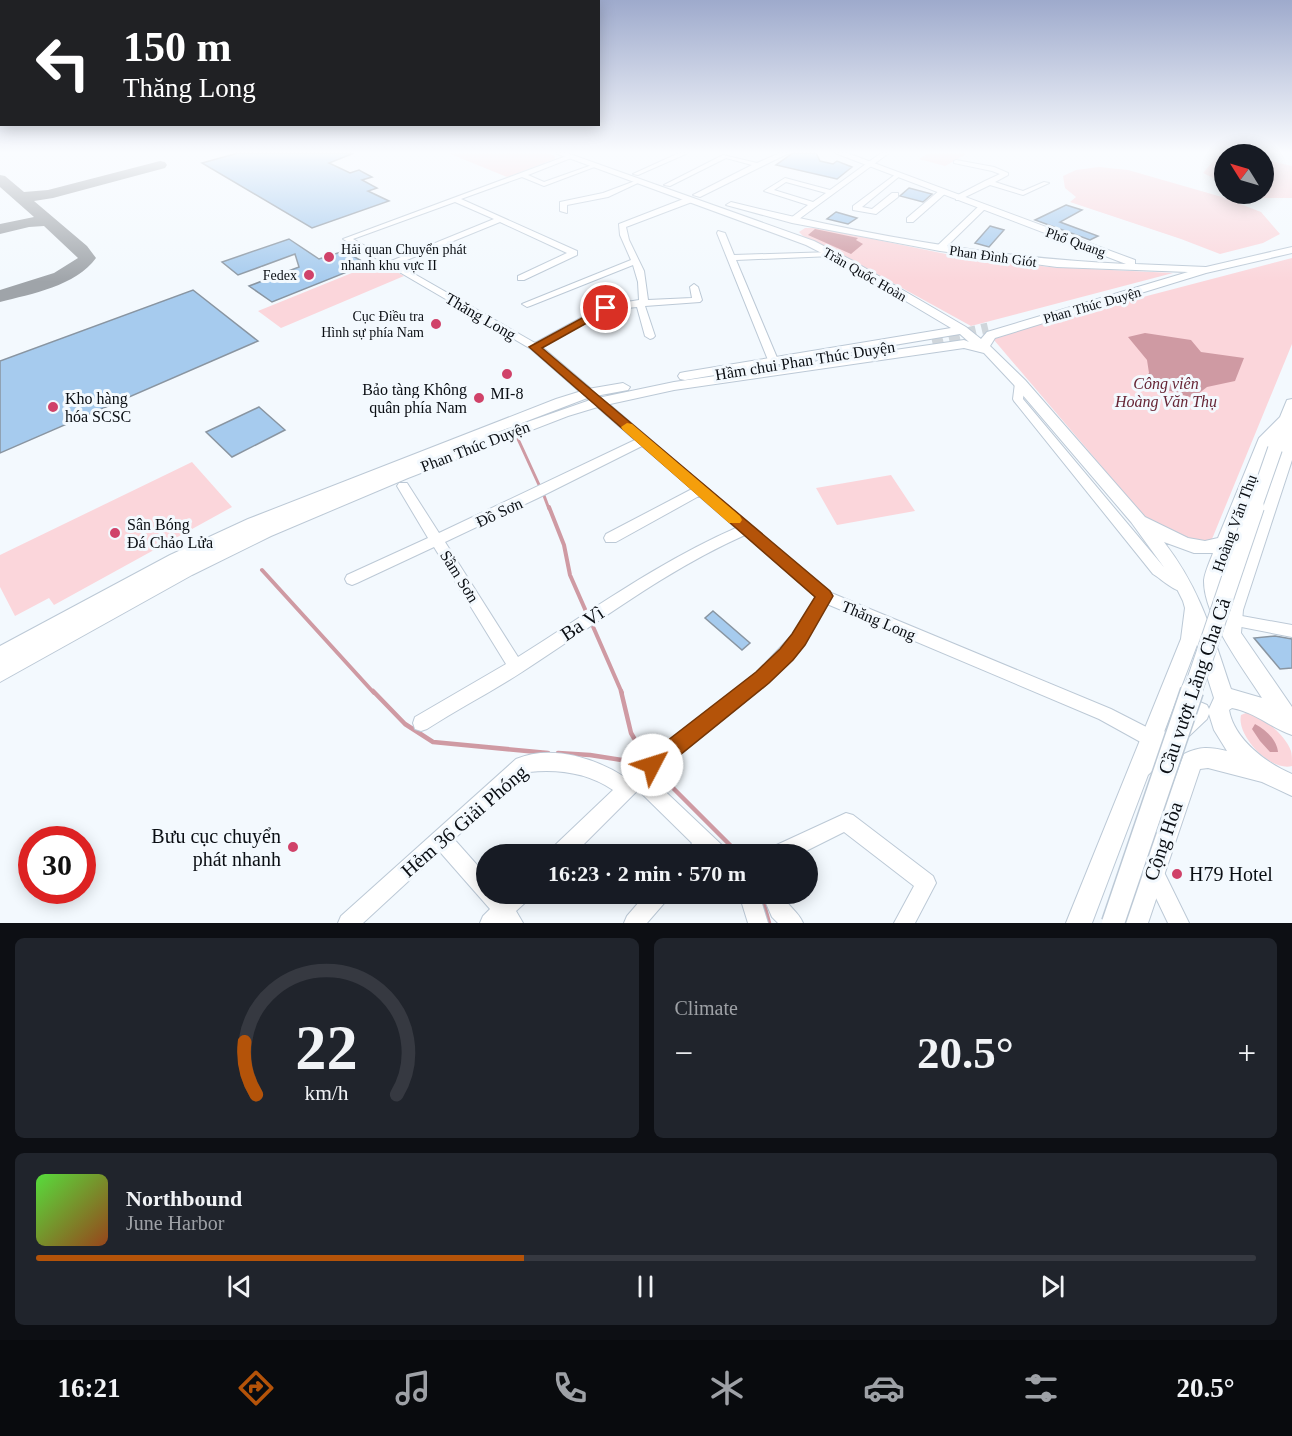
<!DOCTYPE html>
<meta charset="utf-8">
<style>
body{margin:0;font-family:Georgia,serif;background:#20242c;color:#f1f3f6;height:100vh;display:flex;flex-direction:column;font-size:22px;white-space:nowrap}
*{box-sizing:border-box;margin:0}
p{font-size:20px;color:#9ea1a6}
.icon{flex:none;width:33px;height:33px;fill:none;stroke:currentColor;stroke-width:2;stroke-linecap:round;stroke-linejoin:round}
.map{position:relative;height:923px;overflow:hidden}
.drawer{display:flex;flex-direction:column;gap:15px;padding:15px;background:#0d0f14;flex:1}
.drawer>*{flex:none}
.top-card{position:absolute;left:0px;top:0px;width:600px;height:126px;box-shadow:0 3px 15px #0003;background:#202124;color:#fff;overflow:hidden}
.needle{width:39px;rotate:307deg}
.controls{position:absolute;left:1214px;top:144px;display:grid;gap:12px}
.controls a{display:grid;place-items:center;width:60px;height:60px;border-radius:50%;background:#171b24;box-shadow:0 3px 15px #0003;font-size:30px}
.speed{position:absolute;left:18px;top:826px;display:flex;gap:12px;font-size:30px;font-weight:700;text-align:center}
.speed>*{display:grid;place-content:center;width:78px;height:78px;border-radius:50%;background:#171b24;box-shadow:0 3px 15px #0003;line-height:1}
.speed .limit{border:9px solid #d22;background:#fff;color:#111}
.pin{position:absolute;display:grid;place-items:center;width:51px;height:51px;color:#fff;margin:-26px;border:3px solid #fff;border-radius:50%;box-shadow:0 2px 6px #0007}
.me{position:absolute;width:66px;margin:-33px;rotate:50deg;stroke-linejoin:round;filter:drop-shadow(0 0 4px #0008)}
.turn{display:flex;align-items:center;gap:21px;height:126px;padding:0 24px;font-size:27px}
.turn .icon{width:78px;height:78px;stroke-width:2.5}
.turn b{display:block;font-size:42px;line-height:51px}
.big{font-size:45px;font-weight:700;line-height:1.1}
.drawer .tile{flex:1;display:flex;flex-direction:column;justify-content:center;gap:9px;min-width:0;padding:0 21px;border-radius:9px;background:#20242c}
.drawer .dial{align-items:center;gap:0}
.dial svg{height:156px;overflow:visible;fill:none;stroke:#363941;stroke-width:7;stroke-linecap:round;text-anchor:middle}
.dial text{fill:#f1f3f6;stroke:none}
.song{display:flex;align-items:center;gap:18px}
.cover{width:72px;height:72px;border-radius:9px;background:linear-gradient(135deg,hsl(110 70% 55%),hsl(20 70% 35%))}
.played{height:6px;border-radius:3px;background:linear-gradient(90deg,#b45309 40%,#363941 40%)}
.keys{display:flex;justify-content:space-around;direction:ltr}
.heat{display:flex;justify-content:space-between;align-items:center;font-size:33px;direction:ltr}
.drawer .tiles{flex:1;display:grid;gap:15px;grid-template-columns:1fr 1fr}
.tile:last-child{grid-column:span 2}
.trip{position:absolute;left:476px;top:844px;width:342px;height:60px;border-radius:30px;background:#171b24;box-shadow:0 3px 15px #0003;font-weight:700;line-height:60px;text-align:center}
.tab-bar{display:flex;height:96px;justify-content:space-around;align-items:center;background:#090b0e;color:#9ea1a6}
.tab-bar .icon{width:42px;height:42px}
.tab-bar .on{color:#b45309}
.tab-bar b{font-size:27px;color:#f1f3f6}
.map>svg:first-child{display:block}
</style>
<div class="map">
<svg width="1292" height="923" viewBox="0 0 1292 923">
<rect width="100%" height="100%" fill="#f3f9fe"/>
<path fill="#fbd6db" d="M448 153H546L555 156V159L507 177Z
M929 153H968L945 166 919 159Z
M1220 153 1243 154H1224V183L1203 173Z
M1263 159 1292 166V198H1260L1248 194H1263Z
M1099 167 1128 170 1222 197 1261 212 1280 234 1263 243 1220 254 1181 239 1070 202 1076 197 1065 188 1063 176 1076 170Z
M805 228H819L946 254 1049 267 1173 273 971 326 844 256 803 236 799 232Z
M1292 258V344L1212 539 1197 543 1150 523 994 340 998 335Z
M379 262 404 276 281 328 258 311Z
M192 462 232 507 54 605 49 598 15 616 0 587V555Z
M891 475 915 511 837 525 816 488Z
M1246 713C1262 716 1285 734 1291 751 1292 755 1292 761 1292 766 1271 772 1236 736 1241 715Z"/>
<path fill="#cf9aa3" d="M815 229 858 238 856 240 863 244 851 254 808 235Z
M1145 333 1191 340 1201 352 1244 358 1235 381 1207 387 1193 398 1157 387 1145 378 1149 373 1147 360 1128 337Z
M1255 724C1266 730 1277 740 1278 752H1270L1260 741 1252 729Z"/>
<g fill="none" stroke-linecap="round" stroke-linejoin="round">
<path stroke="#cf9aa3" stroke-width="3" d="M518 439 540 487
M543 493 549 509"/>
<path stroke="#cf9aa3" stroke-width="4" d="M549 507 564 545 570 575 588 616
M262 570 374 693
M591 622 622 693"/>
<path stroke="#cf9aa3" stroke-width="4.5" d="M373 691 405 724 433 742 548 753
M621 691 631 733 648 762
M558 753 590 755 647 764
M656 771 740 855
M761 894 769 923"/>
<path fill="#9fa4a9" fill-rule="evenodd" d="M160 161 165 162 167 165 165 168 53 198 34 201 87 246 96 258C76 286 31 294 0 302V290L54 273 78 258 44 226 29 227 0 234V224L34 217 0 187V175L5 176 24 192 48 190Z"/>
</g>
<path fill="#a6cbee" stroke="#8995a1" stroke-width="1.5" d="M238 153H354L329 163 350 173 359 170 372 177 362 180 377 188 368 191 389 201 312 228 202 163Z
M793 153H816L820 161 833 164 837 161 852 167 837 179 776 165Z
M909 188 932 194 923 202 900 196Z
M1066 205 1082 210 1060 222 1098 236 1090 240 1035 220Z
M836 212 857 218 848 224 827 219Z
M990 226 1004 230 989 247 975 243Z
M289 239 319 259 344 251 367 264 272 302 249 286 299 267 295 254 238 275 222 262Z
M193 290 258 341 0 453V361Z
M259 407 285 430 232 457 206 432Z
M713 611 750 643 742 650 705 618Z
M1275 636 1292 639V668L1280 669 1254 638Z"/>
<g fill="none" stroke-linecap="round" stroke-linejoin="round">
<path stroke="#d0d6db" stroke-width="11" stroke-dasharray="11 6" stroke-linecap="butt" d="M932 341 988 328"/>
<defs>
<path id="minor" d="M679 153H688L638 175 633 174Z
M780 153H789L700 197 693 195 752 165 726 158 670 186 664 185 723 155 757 163Z
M881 153H889L795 222 788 220 808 205 764 191 785 178 830 190ZM786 182 826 193 813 202 774 190Z
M569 155 571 156V158L528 175 544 182 592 165 597 166 544 186 522 177 461 199 577 251V255L524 280H518V276L567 253 500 222 397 264 535 343 603 306 639 300 638 282 633 265 530 306 527 307 522 304 631 260 620 235 619 224 686 198H692V202L626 227 629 240 644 271 648 300 692 298 690 287 694 284 698 287 702 300 700 302 645 306 655 336 653 338 650 339 645 336 637 307 608 310 542 347 829 592 1111 709 1158 733 1160 739 1158 745 1152 747 1146 745 1099 719 827 604 803 644 768 683 651 778 725 848 728 855H684L692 843 638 790 573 855H549L552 848 613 790C588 773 559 769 529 772L454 839 486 875V894H503L504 896 506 894H530L527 901 516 911 523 923H480L483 916 490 909 440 852 363 923H338L341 916 516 759C551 744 596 758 626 778L756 673 793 634 816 597 745 535C664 571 595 625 522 672 491 692 458 709 427 729L421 731 415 729 413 723 415 717 506 664 434 547 357 583 352 585 347 583 345 579 347 575 428 538 397 486 399 483H407L439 533 635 440 531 349 343 239ZM455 202 494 219 391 261 353 239ZM642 446 692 489 606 534 604 538 606 542H616L699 496 736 528C658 562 590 612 518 657L445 542 538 498Z
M956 160 994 167 1008 173V175L995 182 1023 191 1044 182 1049 183 1023 195 990 185 959 200H956V196L985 181 1000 174 992 171 954 163V161Z
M896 174 901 175 862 207 872 209 892 193H898V197L876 214 853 210V206Z
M635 181 640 182 608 197 567 205V213L560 211V202L603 193Z
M940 190 947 192 913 222H907V218Z
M980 205 987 207 943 250H937V246Z
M718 231 725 233 734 255 832 252 836 254 832 256 736 260 778 360 777 362 773 363 768 360 717 233Z
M1020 380 1025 383 1023 399 1163 566 1189 583 1191 587 1189 591C1177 595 1163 580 1153 574L1014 401 1013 399 1015 383Z
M1231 614 1292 625V637L1226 624 1224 620 1226 616Z
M846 813 853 815 933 876 936 883 915 923H894L914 886 844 832 798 855H767L770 848Z
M1154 863 1161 866 1189 923H1168L1144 873 1147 866Z
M646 894H669L666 901 647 923H624L627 916Z
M739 894H759L768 923H748Z
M762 894H782C787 906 798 911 803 923H778L772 917Z"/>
<path id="major" d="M555 153H567L814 241 853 261 966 327 981 339 987 332 1188 272 1057 267 940 251 792 223 726 205 731 202C860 234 992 258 1126 264L835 153H847L1135 260V264L1206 267 1292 247V253L1206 273 995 338 990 346 1025 380 1145 517 1188 538 1205 541 1218 538 1259 438 1280 417 1287 400 1292 399V460L1243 610 1241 633 1292 707V735C1271 728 1255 712 1232 708L1229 710C1234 739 1266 763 1292 774V796L1262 782 1208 768 1200 769 1148 923H1122L1184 754C1200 746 1210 747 1227 751L1214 730 1209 714 1207 719 1148 775 1092 923H1066L1181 639 1185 608 1183 601 1171 577 1131 522 1015 386 984 353 964 348 674 390 601 406 568 416 408 478 271 536 192 575 0 682V646L170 555 248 519 556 399 588 389 623 383 630 387 628 390 590 397 482 438 593 399 674 382 964 340 969 342 960 334 685 380 680 379 678 376 680 373 685 372 951 328 845 265 806 245ZM1268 450 1275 454 1280 453 1227 604 1222 579ZM1164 542 1194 553H1213C1210 561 1205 572 1204 580 1203 616 1243 668 1262 698L1231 689C1212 633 1201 590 1164 542ZM1197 645 1214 698 1209 709 1207 705 1200 702 1193 705 1164 732Z"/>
</defs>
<use href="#minor" stroke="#bcc9d6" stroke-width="2"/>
<use href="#major" stroke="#bcc9d6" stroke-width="2"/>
<use href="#minor" fill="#fff" fill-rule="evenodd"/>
<use href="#major" fill="#fff" fill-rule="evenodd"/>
<defs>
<path id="major-bridge-far2" d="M1254 509 1275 449"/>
<path id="major-bridge-far1" d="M1192 693 1255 507"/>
<path id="major-bridge" d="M1113 923 1192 691"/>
</defs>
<use href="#major-bridge-far2" stroke="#bcc9d6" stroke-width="16" stroke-linecap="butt"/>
<use href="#major-bridge-far1" stroke="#bcc9d6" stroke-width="20" stroke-linecap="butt"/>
<use href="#major-bridge" stroke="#bcc9d6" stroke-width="25" stroke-linecap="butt"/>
<use href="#major-bridge-far2" stroke="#fff" stroke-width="14"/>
<use href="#major-bridge-far1" stroke="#fff" stroke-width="18"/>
<use href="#major-bridge" stroke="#fff" stroke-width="22"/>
</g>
<linearGradient id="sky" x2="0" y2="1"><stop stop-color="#9eaacc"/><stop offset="0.54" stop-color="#fafcff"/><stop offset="1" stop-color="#fafcff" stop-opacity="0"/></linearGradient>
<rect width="1292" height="282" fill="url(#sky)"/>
<path fill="#b45309" stroke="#753606" stroke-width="1.5" d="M606 305 610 306V310L542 348 830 591 833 596 805 645 793 660 769 683 659 772 652 775 645 772 642 765 645 758 756 672 780 649 792 634 815 597 529 347Z"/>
<path fill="#f59e0b" d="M627 423 632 424 740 516 742 520 740 523H729L623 430 621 427Z"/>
<g fill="#d04269" stroke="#f3f9fe" stroke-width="2">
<circle cx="329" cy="257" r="6"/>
<circle cx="309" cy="275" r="6"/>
<circle cx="436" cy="324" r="6"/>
<circle cx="507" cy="374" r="6"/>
<circle cx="479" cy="398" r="6"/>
<circle cx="53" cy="407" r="6"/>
<circle cx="115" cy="533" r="6"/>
<circle cx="293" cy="847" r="6"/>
<circle cx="1177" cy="874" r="6"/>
</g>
<g text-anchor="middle" stroke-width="6" stroke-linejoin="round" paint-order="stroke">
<g font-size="14" fill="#0a0e13" stroke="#f3f9fe">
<text transform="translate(1076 242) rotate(20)" y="5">Phổ Quang</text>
<text transform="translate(993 256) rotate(8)" y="5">Phan Đình Giót</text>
<text transform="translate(865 274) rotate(30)" y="5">Trần Quốc Hoàn</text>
<text transform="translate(1092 305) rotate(-16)" y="5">Phan Thúc Duyện</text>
</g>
<g font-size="14" fill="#0a0e13" stroke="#f3f9fe" text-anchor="end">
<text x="341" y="254" text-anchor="start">Hải quan Chuyển phát<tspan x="341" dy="16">nhanh khu vực II</tspan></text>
<text x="297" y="280">Fedex</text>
<text x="424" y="321">Cục Điều tra<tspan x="424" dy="16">Hình sự phía Nam</tspan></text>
</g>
<g font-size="16" fill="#0a0e13" stroke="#f3f9fe">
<text transform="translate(481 316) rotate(30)" y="6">Thăng Long</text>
<text transform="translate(805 360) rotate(-9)" y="6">Hầm chui Phan Thúc Duyện</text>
<text transform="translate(475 446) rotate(-21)" y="6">Phan Thúc Duyện</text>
<text transform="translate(499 512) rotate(-25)" y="6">Đồ Sơn</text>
<text transform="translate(1234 523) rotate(-70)" y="6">Hoàng Văn Thụ</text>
<text transform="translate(460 576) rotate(58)" y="6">Sầm Sơn</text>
<text transform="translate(879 620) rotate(23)" y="6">Thăng Long</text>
</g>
<g font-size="16" font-style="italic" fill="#662535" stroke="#f3f9fe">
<text x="1166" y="389">Công viên<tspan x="1166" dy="18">Hoàng Văn Thụ</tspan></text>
</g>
<g font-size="16" fill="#0a0e13" stroke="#f3f9fe" text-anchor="start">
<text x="467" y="395" text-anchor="end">Bảo tàng Không<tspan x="467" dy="18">quân phía Nam</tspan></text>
<text x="507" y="399" text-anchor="middle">MI-8</text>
<text x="65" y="404">Kho hàng<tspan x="65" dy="18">hóa SCSC</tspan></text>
<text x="127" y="530">Sân Bóng<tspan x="127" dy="18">Đá Chảo Lửa</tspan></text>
</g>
<g font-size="20" fill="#0a0e13" stroke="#f3f9fe">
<text transform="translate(582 623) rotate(-33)" y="7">Ba Vì</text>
<text transform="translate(1194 686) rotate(-71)" y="7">Cầu vượt Lăng Cha Cả</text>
<text transform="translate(464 821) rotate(-41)" y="7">Hẻm 36 Giải Phóng</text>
<text transform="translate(1163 841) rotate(-71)" y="7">Cộng Hòa</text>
</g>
<g font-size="20" fill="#0a0e13" stroke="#f3f9fe" text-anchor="end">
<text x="281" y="843">Bưu cục chuyển<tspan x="281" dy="23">phát nhanh</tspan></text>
<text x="1189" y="881" text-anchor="start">H79 Hotel</text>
</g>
</g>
</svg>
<div class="controls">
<a><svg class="needle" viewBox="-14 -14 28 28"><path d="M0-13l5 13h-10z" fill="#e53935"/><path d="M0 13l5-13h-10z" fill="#9ea1a6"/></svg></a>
</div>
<div class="speed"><div class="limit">30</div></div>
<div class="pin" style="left:606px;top:308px;background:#d93025"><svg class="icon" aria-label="arrive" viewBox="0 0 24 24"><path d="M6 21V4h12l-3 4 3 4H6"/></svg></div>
<svg class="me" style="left:652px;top:765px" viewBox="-20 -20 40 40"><circle r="19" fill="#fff"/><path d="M0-13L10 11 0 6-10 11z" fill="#b45309"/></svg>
<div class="trip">16:23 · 2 min · 570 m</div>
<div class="top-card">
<div class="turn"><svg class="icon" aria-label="left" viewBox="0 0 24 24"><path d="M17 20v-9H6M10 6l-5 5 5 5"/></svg><div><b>150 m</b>Thăng Long</div></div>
</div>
</div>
<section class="drawer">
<div class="tiles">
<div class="tile dial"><svg viewBox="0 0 100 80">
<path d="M14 69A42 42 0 1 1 86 69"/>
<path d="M14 69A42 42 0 0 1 8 42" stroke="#b45309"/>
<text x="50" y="56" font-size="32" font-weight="700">22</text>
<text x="50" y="72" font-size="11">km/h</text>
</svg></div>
<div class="tile"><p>Climate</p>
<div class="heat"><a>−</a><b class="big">20.5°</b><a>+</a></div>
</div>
<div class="tile">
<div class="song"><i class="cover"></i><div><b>Northbound</b><p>June Harbor</p></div></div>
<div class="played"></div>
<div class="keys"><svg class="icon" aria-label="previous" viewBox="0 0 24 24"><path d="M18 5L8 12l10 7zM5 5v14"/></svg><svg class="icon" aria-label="pause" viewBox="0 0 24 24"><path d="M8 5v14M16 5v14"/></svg><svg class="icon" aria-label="next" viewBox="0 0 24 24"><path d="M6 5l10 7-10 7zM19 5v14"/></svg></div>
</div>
</div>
</section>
<nav class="tab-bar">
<b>16:21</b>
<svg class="icon on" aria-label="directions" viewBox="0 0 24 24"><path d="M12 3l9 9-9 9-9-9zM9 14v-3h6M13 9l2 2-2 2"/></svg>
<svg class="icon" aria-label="music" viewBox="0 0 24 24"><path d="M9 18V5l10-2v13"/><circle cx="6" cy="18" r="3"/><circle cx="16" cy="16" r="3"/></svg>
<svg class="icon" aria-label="phone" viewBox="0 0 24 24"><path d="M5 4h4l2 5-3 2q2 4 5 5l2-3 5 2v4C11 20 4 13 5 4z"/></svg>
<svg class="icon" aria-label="climate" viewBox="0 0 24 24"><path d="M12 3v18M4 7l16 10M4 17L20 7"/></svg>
<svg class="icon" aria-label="car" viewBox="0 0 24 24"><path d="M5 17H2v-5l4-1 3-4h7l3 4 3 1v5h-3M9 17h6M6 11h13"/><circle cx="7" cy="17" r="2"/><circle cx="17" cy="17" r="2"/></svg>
<svg class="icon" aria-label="filters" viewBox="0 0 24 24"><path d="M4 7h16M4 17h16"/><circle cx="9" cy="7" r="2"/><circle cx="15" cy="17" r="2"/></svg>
<b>20.5°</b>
</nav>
